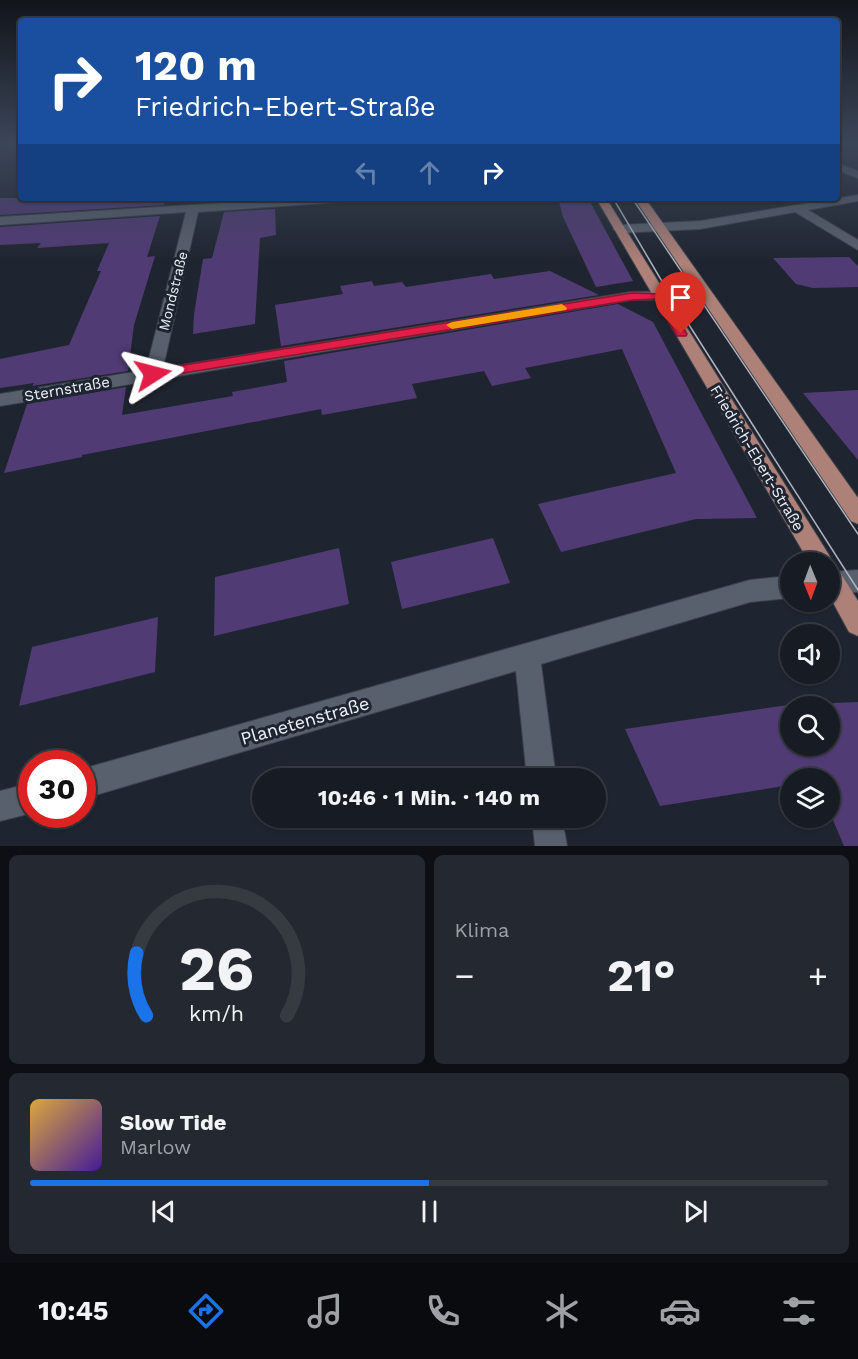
<!DOCTYPE html>
<html lang="de">
<meta charset="utf-8">
<style>
body{margin:0;font-family:"Work Sans",sans-serif;background:#242931;color:#f1f3f6;height:100vh;display:flex;flex-direction:column;font-size:22px;white-space:nowrap}
*{box-sizing:border-box;margin:0}
p{font-size:20px;color:#9ea1a6}
.icon{flex:none;width:33px;height:33px;fill:none;stroke:currentColor;stroke-width:2;stroke-linecap:round;stroke-linejoin:round}
.map{position:relative;height:846px;overflow:hidden}
.side{display:flex;flex-direction:column;gap:9px;padding:9px;background:#0d0f14;flex:1}
.side>*{flex:none}
.top-card{position:absolute;left:18px;top:18px;width:822px;height:183px;border-radius:6px;box-shadow:0 2px 4px #0004,0 0 0 2px #363a41;background:#1a4fa0;color:#fff;overflow:hidden}
.needle{width:39px;rotate:179deg}
.fabs{position:absolute;left:780px;top:552px;display:grid;gap:12px}
.fabs a{display:grid;place-items:center;width:60px;height:60px;border-radius:50%;background:#171c24;box-shadow:0 2px 4px #0004,0 0 0 2px #363a41;font-size:30px}
.speed{position:absolute;left:18px;top:750px;display:flex;gap:12px;font-size:30px;font-weight:700;text-align:center}
.speed>*{display:grid;place-content:center;width:78px;height:78px;border-radius:50%;background:#171c24;box-shadow:0 2px 4px #0004,0 0 0 2px #363a41;line-height:1}
.speed .limit{border:9px solid #d22;background:#fff;color:#111}
.pin{position:absolute;display:grid;place-items:center;width:51px;height:51px;color:#fff;margin:-62px -26px;border-radius:50% 50% 50% 0;rotate:-45deg;box-shadow:0 0 6px #0007}
.pin .icon{rotate:45deg}
.me{position:absolute;width:66px;margin:-33px;rotate:81deg;stroke-linejoin:round;filter:drop-shadow(0 0 4px #0008)}
.turn{display:flex;align-items:center;gap:21px;height:126px;padding:0 18px;font-size:27px}
.turn .icon{width:78px;height:78px;stroke-width:2.5}
.turn b{display:block;font-size:42px;line-height:51px}
.lanes{display:flex;align-items:center;height:57px;padding:0 18px;background:#0003;justify-content:center;gap:30px;direction:ltr}
.lanes .off{opacity:.35}
.big{font-size:45px;font-weight:700;line-height:1.1}
.side .tile{flex:1;display:flex;flex-direction:column;justify-content:center;gap:9px;min-width:0;padding:0 21px;border-radius:9px;background:#242931}
.side .dial{align-items:center;gap:0}
.dial svg{height:156px;overflow:visible;fill:none;stroke:#363a41;stroke-width:7;stroke-linecap:round;text-anchor:middle}
.dial text{fill:#f1f3f6;stroke:none}
.song{display:flex;align-items:center;gap:18px}
.cover{width:72px;height:72px;border-radius:9px;background:linear-gradient(135deg,hsl(40 70% 55%),hsl(260 70% 35%))}
.played{height:6px;border-radius:3px;background:linear-gradient(90deg,#1a73e8 50%,#363a41 50%)}
.keys{display:flex;justify-content:space-around;direction:ltr}
.heat{display:flex;justify-content:space-between;align-items:center;font-size:33px;direction:ltr}
.side .tiles{flex:1;display:grid;gap:9px;grid-template-columns:1fr 1fr}
.tile:last-child{grid-column:span 2}
.trip{position:absolute;left:252px;top:768px;width:354px;height:60px;border-radius:30px;background:#171c24;box-shadow:0 2px 4px #0004,0 0 0 2px #363a41;font-weight:700;line-height:60px;text-align:center}
.tabs{display:flex;height:96px;justify-content:space-around;align-items:center;background:#090b0e;color:#9ea1a6}
.tabs .icon{width:42px;height:42px}
.tabs .on{color:#1a73e8}
.tabs b{font-size:27px;color:#f1f3f6}
.map>svg:first-child{display:block}
</style>
<div class="map">
<svg width="858" height="846" viewBox="0 0 858 846">
<rect width="100%" height="100%" fill="#1f2530"/>
<path fill="#513b75" fill-rule="evenodd" d="M0 198H166L164 205 0 215Z
M558 198H588L633 281 596 287 563 217Z
M275 209 276 235 260 238 255 324 193 334 194 314 203 259 212 258 224 212Z
M160 216 147 257 155 256 134 325 128 371 32 386 34 383 0 388V359L69 345 101 271H97L109 243 37 248 41 243 0 245V227Z
M849 257 858 266V287L813 288 796 284 773 258Z
M550 271 599 295 281 346 275 305 343 294 340 286 372 281 374 286 402 282 406 287 491 274 494 279Z
M618 304 653 322 757 518 696 519 561 552 538 504 676 473 622 349 525 368 531 378 492 386 484 371 412 384 417 398 322 415 321 409 82 455V457L4 473 27 404 126 387 122 415 233 396 232 392 287 382 284 361Z
M858 390V460L803 393Z
M493 538 510 583 402 609 391 562Z
M339 548 349 604 214 636 215 577Z
M158 617 155 672 19 706 32 647Z
M858 702V846H844L830 813V778H790V785L660 806 625 729 788 705ZM790 706H830V746H790Z"/>
<g fill="none" stroke-linecap="round" stroke-linejoin="round">
<defs>
<path id="minor" d="M837 163 858 171V178L837 170Z
M858 195V201L808 210 858 240V250L795 212 700 229 619 233 613 229 619 225 700 221Z
M304 198H360L355 201 198 212 163 368 631 292 703 291 710 295 703 299 631 300 0 406V394L146 370 186 212 0 225V217Z
M858 570V592L830 594V572Z
M790 576V598L750 602 541 664 556 778H527L516 671 82 799V769L750 580Z
M32 783V813L0 821V791Z
M532 818H562L567 846H535Z"/>
<path id="major" d="M596 198H606L829 555 832 562 831 566 838 569 858 601V636L849 632 830 597V562H809Z
M634 198H645L858 498V524L851 521Z"/>
</defs>
<use href="#minor" stroke="#3b404a" stroke-width="2"/>
<use href="#major" stroke="#3b404a" stroke-width="2"/>
<use href="#minor" fill="#59606d" fill-rule="evenodd"/>
<use href="#major" fill="#ad8078" fill-rule="evenodd"/>
<path stroke="#aeb3bc" stroke-width="1.5" d="M613 198 670 295 858 590
M632 198 858 534"/>
</g>
<linearGradient id="sky" x2="0" y2="1"><stop stop-color="#11141a"/><stop offset="0.55" stop-color="#3c4659"/><stop offset="1" stop-color="#3c4659" stop-opacity="0"/></linearGradient>
<rect width="858" height="261" fill="url(#sky)"/>
<path fill="#e11d48" stroke="#92132f" stroke-width="1.5" d="M632 293 662 294 687 334 686 336H677L655 299 632 300 153 378 147 374 153 370Z"/>
<path fill="#f59e0b" d="M562 304 567 308 566 310 452 329 446 325 452 322Z"/>
<g text-anchor="middle" stroke-width="6" stroke-linejoin="round" paint-order="stroke">
<g font-size="14" fill="#eef2fa" stroke="#1f2530">
<text transform="translate(173 291) rotate(-76)" y="5">Mondstraße</text>
</g>
<g font-size="15" fill="#eef2fa" stroke="#1f2530">
<text transform="translate(67 389) rotate(-10)" y="5">Sternstraße</text>
<text transform="translate(757 458) rotate(59)" y="5">Friedrich-Ebert-Straße</text>
</g>
<g font-size="18" fill="#eef2fa" stroke="#1f2530">
<text transform="translate(305 721) rotate(-16)" y="6">Planetenstraße</text>
</g>
</g>
</svg>
<div class="fabs">
<a><svg class="needle" viewBox="-14 -14 28 28"><path d="M0-13l5 13h-10z" fill="#e53935"/><path d="M0 13l5-13h-10z" fill="#9ea1a6"/></svg></a>
<a><svg class="icon" aria-label="sound" viewBox="0 0 24 24"><path d="M4 9h4l5-4v14l-5-4H4zM17 9q2 3 0 6"/></svg></a>
<a><svg class="icon" aria-label="search" viewBox="0 0 24 24"><circle cx="10" cy="10" r="6"/><path d="M15 15l6 6"/></svg></a>
<a><svg class="icon" aria-label="layers" viewBox="0 0 24 24"><path d="M12 4l9 5-9 5-9-5zM3 14l9 5 9-5"/></svg></a>
</div>
<div class="speed"><div class="limit">30</div></div>
<div class="pin" style="left:681px;top:334px;background:#d93025"><svg class="icon" aria-label="arrive" viewBox="0 0 24 24"><path d="M6 21V4h12l-3 4 3 4H6"/></svg></div>
<svg class="me" style="left:153px;top:374px" viewBox="-20 -20 40 40"><path d="M0-17L14 15 0 8-14 15z" fill="#e11d48" stroke="#fff" stroke-width="4"/></svg>
<div class="trip">10:46 · 1 Min. · 140 m</div>
<div class="top-card">
<div class="turn"><svg class="icon" aria-label="right" viewBox="0 0 24 24"><path d="M7 20v-9h11M14 6l5 5-5 5"/></svg><div><b>120 m</b>Friedrich-Ebert-Straße</div></div>
<div class="lanes"><svg class="icon off" aria-label="left" viewBox="0 0 24 24"><path d="M17 20v-9H6M10 6l-5 5 5 5"/></svg><svg class="icon off" aria-label="ahead" viewBox="0 0 24 24"><path d="M12 20V5M6 11l6-6 6 6"/></svg><svg class="icon" aria-label="right" viewBox="0 0 24 24"><path d="M7 20v-9h11M14 6l5 5-5 5"/></svg></div>
</div>
</div>
<section class="side">
<div class="tiles">
<div class="tile dial"><svg viewBox="0 0 100 80">
<path d="M14 69A42 42 0 1 1 86 69"/>
<path d="M14 69A42 42 0 0 1 9 37" stroke="#1a73e8"/>
<text x="50" y="56" font-size="32" font-weight="700">26</text>
<text x="50" y="72" font-size="11">km/h</text>
</svg></div>
<div class="tile"><p>Klima</p>
<div class="heat"><a>−</a><b class="big">21°</b><a>+</a></div>
</div>
<div class="tile">
<div class="song"><i class="cover"></i><div><b>Slow Tide</b><p>Marlow</p></div></div>
<div class="played"></div>
<div class="keys"><svg class="icon" aria-label="previous" viewBox="0 0 24 24"><path d="M18 5L8 12l10 7zM5 5v14"/></svg><svg class="icon" aria-label="pause" viewBox="0 0 24 24"><path d="M8 5v14M16 5v14"/></svg><svg class="icon" aria-label="next" viewBox="0 0 24 24"><path d="M6 5l10 7-10 7zM19 5v14"/></svg></div>
</div>
</div>
</section>
<nav class="tabs">
<b>10:45</b>
<svg class="icon on" aria-label="directions" viewBox="0 0 24 24"><path d="M12 3l9 9-9 9-9-9zM9 14v-3h6M13 9l2 2-2 2"/></svg>
<svg class="icon" aria-label="music" viewBox="0 0 24 24"><path d="M9 18V5l10-2v13"/><circle cx="6" cy="18" r="3"/><circle cx="16" cy="16" r="3"/></svg>
<svg class="icon" aria-label="phone" viewBox="0 0 24 24"><path d="M5 4h4l2 5-3 2q2 4 5 5l2-3 5 2v4C11 20 4 13 5 4z"/></svg>
<svg class="icon" aria-label="climate" viewBox="0 0 24 24"><path d="M12 3v18M4 7l16 10M4 17L20 7"/></svg>
<svg class="icon" aria-label="car" viewBox="0 0 24 24"><path d="M5 17H2v-5l4-1 3-4h7l3 4 3 1v5h-3M9 17h6M6 11h13"/><circle cx="7" cy="17" r="2"/><circle cx="17" cy="17" r="2"/></svg>
<svg class="icon" aria-label="filters" viewBox="0 0 24 24"><path d="M4 7h16M4 17h16"/><circle cx="9" cy="7" r="2"/><circle cx="15" cy="17" r="2"/></svg>
</nav>
